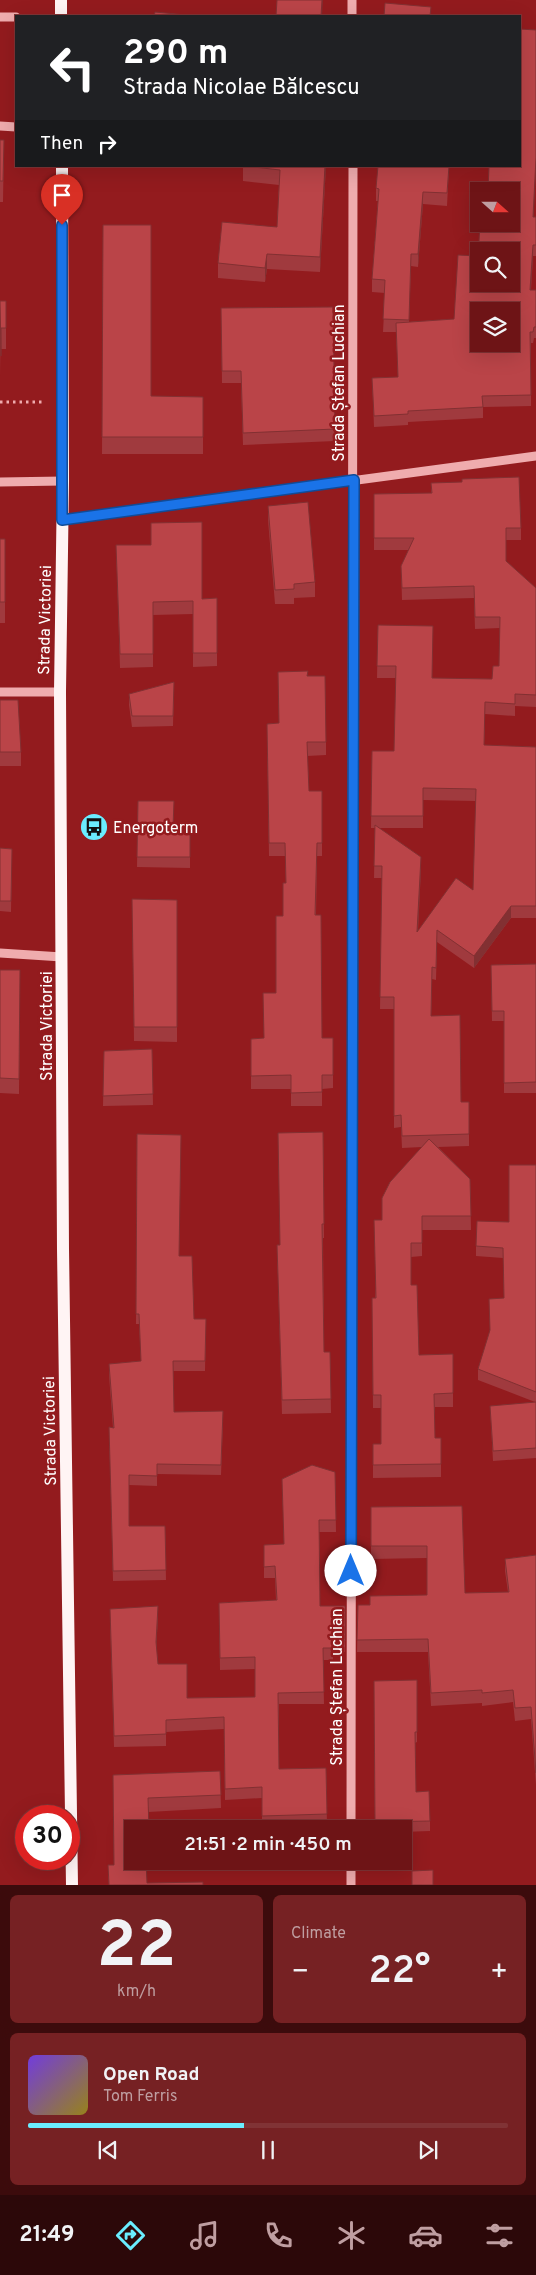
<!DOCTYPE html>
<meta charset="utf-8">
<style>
body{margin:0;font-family:Overpass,sans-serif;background:#762123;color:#f1f3f6;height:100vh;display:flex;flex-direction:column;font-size:19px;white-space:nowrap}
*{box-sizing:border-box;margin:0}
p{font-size:16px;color:#bf9ea1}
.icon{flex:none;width:28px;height:28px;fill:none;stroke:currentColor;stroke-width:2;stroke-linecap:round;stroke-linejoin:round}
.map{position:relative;height:1885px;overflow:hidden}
.panel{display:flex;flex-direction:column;gap:10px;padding:10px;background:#3c0b0c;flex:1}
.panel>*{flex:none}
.top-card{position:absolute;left:15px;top:15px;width:506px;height:152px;border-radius:0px;box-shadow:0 5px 20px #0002,0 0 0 1px #803335;background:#202124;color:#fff;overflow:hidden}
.needle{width:32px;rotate:111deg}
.controls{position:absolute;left:470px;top:182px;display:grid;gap:10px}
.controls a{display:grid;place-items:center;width:50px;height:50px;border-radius:0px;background:#6e1416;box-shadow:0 5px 20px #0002,0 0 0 1px #803335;font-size:25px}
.speed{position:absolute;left:15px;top:1805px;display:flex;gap:10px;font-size:25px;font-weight:700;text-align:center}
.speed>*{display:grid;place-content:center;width:65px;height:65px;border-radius:50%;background:#6e1416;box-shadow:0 5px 20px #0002,0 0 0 1px #803335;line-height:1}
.speed .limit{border:8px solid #d22;background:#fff;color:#111}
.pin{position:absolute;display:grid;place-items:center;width:42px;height:42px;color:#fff;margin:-51px -21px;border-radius:50% 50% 50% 0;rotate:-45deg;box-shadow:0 0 5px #0007}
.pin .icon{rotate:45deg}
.me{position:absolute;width:55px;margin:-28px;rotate:0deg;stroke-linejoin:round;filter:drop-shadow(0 0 4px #0008)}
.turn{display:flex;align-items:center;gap:18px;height:105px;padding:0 25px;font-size:22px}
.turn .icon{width:65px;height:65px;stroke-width:2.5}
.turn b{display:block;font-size:35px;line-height:42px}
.then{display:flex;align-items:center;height:48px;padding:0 25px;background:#0003;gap:10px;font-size:19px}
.big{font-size:38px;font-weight:600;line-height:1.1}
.panel .tile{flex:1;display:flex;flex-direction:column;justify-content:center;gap:8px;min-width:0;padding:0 18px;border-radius:8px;background:#762123}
.panel .dial{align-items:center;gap:0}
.dial b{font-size:65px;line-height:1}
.song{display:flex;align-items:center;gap:15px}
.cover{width:60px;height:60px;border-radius:8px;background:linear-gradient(135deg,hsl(260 70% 55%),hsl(50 70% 35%))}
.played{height:5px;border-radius:2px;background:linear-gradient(90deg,#6aedff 45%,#803335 45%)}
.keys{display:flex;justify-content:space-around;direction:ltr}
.heat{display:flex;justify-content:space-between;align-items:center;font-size:28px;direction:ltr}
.panel .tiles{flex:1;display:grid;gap:10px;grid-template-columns:1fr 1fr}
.tile:last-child{grid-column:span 2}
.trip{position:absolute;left:124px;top:1820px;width:288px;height:50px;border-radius:0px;background:#6e1416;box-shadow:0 5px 20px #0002,0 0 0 1px #803335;font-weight:600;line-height:50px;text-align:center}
.dock{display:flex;height:80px;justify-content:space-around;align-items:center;background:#2c0809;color:#bf9ea1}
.dock .icon{width:35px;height:35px}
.dock .selected{color:#6aedff}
.dock b{font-size:22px;color:#f1f3f6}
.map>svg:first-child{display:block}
</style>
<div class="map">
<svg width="536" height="1885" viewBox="0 0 536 1885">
<rect width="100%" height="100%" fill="#931b1e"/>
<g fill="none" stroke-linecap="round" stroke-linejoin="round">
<path stroke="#efacae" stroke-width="3" stroke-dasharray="2.5 4" stroke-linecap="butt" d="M0 402H44"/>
<path stroke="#efacae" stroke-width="9" d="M352 0V16
M0 17H16
M0 126 16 127
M0 482 63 481
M62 520 536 456
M0 692H60
M0 953 62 957
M351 1829 353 166
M351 1885V1861"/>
<path stroke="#fff4f4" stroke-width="12" d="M61 0V16
M62 166 63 481 60 692 63 1249 72 1885"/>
</g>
<path fill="#a03a3e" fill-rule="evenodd" d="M0 140H4L3 202H0Z
M145 166H170V168Z
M243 166H326L320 272 267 269 265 282 218 278V263L277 227 279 185 243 181Z
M449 166 447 206 423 204 418 267 411 266 409 322 454 319 478 256 533 217H536V256H533L531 290H536V338H534L533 343H531V406L483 407V418L408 422V425L374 427 372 378 398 377 396 332H383L385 293 372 292V279L378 201H376V188Z
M103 225 151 396 203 397V454H102Z
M0 301H6V349H1V376Z
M333 307 335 441 243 445 241 383H222L221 308Z
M431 483 521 528V540H506V561L536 588V707L515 706V716L485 714 484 745 536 747V918H511L474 968 437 942 436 980 432 979 431 1016 461 1102 469 1134V1146L438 1147 470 1179 471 1230H422V1256L411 1257V1285L419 1355 453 1354V1407H435V1438H441V1477L373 1478V1444H381V1408H373L372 1298H375L382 1220 422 1147 402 1148 401 1127 394 1128V1009H380L382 878H374L375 828H371L372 751H394L396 678H377L378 625 433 678 492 679 499 666 500 628 475 629 474 598 402 600 401 566 409 550H374V494L431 493ZM423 800 476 801 473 890 418 931 421 869 378 828H423Z
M268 506 315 582V597L294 598V604H275L268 520Z
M0 539H5V623H0Z
M116 545 202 599 217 598V666L193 667V614L153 615V667L120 668Z
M308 676 326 742V755L307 756 309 791H322V856H317L316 915 322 1038H333V1088L322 1089V1106H291V1089H251V1039L264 1038 276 993 286 883 285 856H269L267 724 279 723Z
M174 682 173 726 132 727 129 705V694Z
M0 700 21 752V766H0Z
M138 801 174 827 190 829V868L137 867Z
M0 848 12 849 11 912 0 911Z
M132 899 177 900V1042L134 1041Z
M536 964V1093H504V1021H492L491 965Z
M0 970H20L19 1094 0 1093Z
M152 1049 153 1105 103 1106 104 1051Z
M323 1132 324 1238H323L324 1352H330L331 1413 282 1414 277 1245H280Z
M137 1134 179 1256 194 1319H206L205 1371H173L174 1412 223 1421 221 1475 157 1474V1486L129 1485V1526H165L166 1580 113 1581 109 1427 113 1428 109 1375V1364L141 1361 139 1324H136Z
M536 1165V1458L493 1461 490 1406 535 1402 478 1380V1369L504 1298 503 1258 476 1256V1246L509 1222Z
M335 1472 336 1532H319L320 1606H345V1652H333V1660H323L324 1704H279V1769L326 1768 327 1826 262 1827V1798L225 1800 224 1729 166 1732V1746L114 1747 110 1621 158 1618 156 1647 158 1664 187 1698 255 1697V1669L220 1670 219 1603 276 1600 275 1578H264V1545L284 1544 282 1479Z
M462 1506 465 1593 508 1592 505 1571V1559L536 1555V1785L531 1719 515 1721 513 1702 482 1706V1703L431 1706 428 1652H357L358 1605H370L427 1595V1558L371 1559V1507Z
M417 1680V1742L415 1743 416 1792 430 1821V1831L402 1832V1829H375L374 1681Z
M220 1771 221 1808 148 1812 132 1829 147 1883 203 1885H109L108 1865H114L113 1775Z"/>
<path fill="#823032" d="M322 0H323L322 16H321Z
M536 158V169L533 228V217Z
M325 166H326L320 272V257Z
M423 192V204L418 267V254Z
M533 245V256L530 302V290Z
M267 254V269L265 282V268Z
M421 857V869L417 944V932Z
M511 906V918L474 968V956Z
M158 1606V1618L156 1654V1642Z"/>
<path fill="#ba4448" stroke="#823032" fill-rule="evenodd" d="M277 0H322L321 16H276Z
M385 3 431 7 430 16H384Z
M155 12 197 16H154Z
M520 29 536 30V158L533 217H536V245H533L530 290H536V327H534L533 332H530L531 395 482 396 483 407 408 411V414L374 416 372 378 398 377 396 323 454 319 458 255 478 256 480 224H511V191H488L489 166H520ZM479 251H511V284H479ZM479 311H511V344H479Z
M0 140H4L3 181H0Z
M245 166H325L320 257 267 254 265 268 218 263 222 222 277 227 280 170Z
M378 166H449L447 193 423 192 418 254H411L409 320 383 319 385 280 372 279 379 189 376 188Z
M103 225H151V396L203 397V437H102Z
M0 301H6V328H1V356Z
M333 307 335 429 243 433 241 371H222L221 308Z
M519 477 521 528H506V561L536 588V695L515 694V704L485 702 484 745 536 747V906H511L474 956 437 930 436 968 432 967 431 1016 460 1015 461 1102H469V1134L402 1136 401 1115 394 1116V997H380L382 866H374L375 825 421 857 417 932 456 878 473 890 476 789 423 788V816H371L372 751H394L396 666H377L378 625 433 626 432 678 492 679 493 666H499L500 617H475L474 586 402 588 401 566 414 538H374V494L432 493 431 483 462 482V479Z
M308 502 315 582 294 584V589L275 590 268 506Z
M202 522V599L217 598V653H193V601L153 602V654H120L116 545H151V523Z
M0 539H5V602H0Z
M308 671 307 676H325L326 742H307L309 791H322V843H317L315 915H321L322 1038H333V1075H322V1092L291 1093V1075L251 1076V1039L264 1038 263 993H276V916H283V883H286L285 843H269L267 724 279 723 278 672Z
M174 682 173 716H132L129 694Z
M0 700H18L21 752H0Z
M138 801H174L173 827 190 829V857H137Z
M0 848 12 849 11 901H0Z
M132 899 177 900V1027H134Z
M536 964V1082L504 1083V1011H492L491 965Z
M0 970H20L19 1079 0 1078Z
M152 1049 153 1094 103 1096 104 1051Z
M323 1132 324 1224H322L324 1352H330L331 1399 282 1400 277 1245H280L278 1133Z
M137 1134 181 1135 179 1256H192L194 1319H206L205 1361H173L174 1412 223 1411 221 1465 157 1464V1476L129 1475V1526H165L166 1570 113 1571 109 1427 114 1428 109 1364 141 1361 139 1314H136Z
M429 1139 470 1179 471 1216H422V1243H411V1285H417L419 1355 453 1354V1393L434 1394 435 1438H441V1464L373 1465V1444H381V1395H373L372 1298H376L374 1220H382V1198L390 1182Z
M509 1165H536V1392L478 1369 490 1330 489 1299 504 1298 503 1248 476 1246 477 1221 509 1222Z
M536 1402V1448L493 1451 490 1406Z
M312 1465 335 1472 336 1520H319L320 1606H345V1641H333V1648H323L324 1692 278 1693 279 1769 326 1768 327 1814 262 1816V1787L225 1789 224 1717 166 1720V1734L114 1736 110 1609 158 1606 156 1642 158 1664H187V1698L255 1697V1657L220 1658 219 1603 277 1600 275 1566 264 1567V1545L284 1544 282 1479Z
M462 1506 465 1593 509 1592 505 1559 536 1555V1773L531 1707 515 1708 513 1690 482 1693V1690L431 1693 428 1639 357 1640 358 1605H370V1596L427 1595V1546H371V1507Z
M417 1680V1732H415L416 1792 429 1791 430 1821 375 1822 374 1681Z
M220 1771 221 1795 148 1798 149 1829H132V1861H146L147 1883 203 1882V1885H109L108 1865H114L113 1775Z
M433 1870V1885H412V1871Z"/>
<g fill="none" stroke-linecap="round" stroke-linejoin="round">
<defs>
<path id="route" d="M62 225V520L354 480 351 1571"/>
</defs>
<use href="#route" stroke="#114b97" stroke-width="12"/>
<use href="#route" stroke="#1a73e8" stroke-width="9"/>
</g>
<defs>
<symbol id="bus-disc" viewBox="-11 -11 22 22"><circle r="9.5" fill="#6aedff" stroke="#931b1e"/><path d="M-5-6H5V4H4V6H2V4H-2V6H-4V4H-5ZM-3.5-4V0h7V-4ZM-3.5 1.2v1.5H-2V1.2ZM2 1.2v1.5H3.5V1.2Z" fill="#111"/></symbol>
</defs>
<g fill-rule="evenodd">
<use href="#bus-disc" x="78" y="811" width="32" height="32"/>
</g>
<g text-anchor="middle" stroke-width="5" stroke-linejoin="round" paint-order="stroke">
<g font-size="16" fill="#fff" stroke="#931b1e">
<text transform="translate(338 383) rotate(-90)" y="6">Strada Ștefan Luchian</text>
<text transform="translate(44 620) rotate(-89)" y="6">Strada Victoriei</text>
<text transform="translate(46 1026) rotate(-90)" y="6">Strada Victoriei</text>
<text transform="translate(49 1431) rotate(-91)" y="6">Strada Victoriei</text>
<text transform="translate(336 1687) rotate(-90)" y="6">Strada Ștefan Luchian</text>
</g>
<g font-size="16" fill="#fff" stroke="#931b1e" text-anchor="start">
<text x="113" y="833">Energoterm</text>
</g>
</g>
</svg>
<div class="controls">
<a><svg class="needle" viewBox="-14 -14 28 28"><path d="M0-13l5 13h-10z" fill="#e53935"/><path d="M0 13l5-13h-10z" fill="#bf9ea1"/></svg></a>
<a><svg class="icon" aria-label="search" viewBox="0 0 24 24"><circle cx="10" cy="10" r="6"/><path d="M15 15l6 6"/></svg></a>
<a><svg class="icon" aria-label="layers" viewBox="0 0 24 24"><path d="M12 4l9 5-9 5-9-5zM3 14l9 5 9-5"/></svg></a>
</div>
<div class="speed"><div class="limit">30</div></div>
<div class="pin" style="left:62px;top:225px;background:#d93025"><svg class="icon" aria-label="arrive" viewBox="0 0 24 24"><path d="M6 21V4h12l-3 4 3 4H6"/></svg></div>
<svg class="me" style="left:351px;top:1571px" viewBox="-20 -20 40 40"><circle r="19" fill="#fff"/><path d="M0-13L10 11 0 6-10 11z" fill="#1a73e8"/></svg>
<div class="trip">21:51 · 2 min · 450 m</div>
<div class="top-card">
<div class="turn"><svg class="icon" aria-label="left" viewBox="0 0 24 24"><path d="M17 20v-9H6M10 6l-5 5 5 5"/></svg><div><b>290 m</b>Strada Nicolae Bălcescu</div></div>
<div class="then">Then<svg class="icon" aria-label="right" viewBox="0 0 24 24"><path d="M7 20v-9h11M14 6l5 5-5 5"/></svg></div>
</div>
</div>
<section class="panel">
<div class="tiles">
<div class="tile dial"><b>22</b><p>km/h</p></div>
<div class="tile"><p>Climate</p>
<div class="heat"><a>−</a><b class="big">22°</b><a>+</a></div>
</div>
<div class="tile">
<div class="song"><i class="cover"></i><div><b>Open Road</b><p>Tom Ferris</p></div></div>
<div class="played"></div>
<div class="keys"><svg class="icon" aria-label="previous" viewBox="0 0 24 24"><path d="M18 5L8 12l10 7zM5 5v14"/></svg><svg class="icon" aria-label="pause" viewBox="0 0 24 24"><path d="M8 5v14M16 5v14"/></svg><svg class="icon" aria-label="next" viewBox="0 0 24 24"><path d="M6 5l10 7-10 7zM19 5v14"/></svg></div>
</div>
</div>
</section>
<nav class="dock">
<b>21:49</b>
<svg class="icon selected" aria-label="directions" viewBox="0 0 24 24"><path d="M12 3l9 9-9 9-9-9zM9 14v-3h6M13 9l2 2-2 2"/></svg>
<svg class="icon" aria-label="music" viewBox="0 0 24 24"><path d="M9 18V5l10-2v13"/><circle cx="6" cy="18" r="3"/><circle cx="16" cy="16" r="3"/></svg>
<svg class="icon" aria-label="phone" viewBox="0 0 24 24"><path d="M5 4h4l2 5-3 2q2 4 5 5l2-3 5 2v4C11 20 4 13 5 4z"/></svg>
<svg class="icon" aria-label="climate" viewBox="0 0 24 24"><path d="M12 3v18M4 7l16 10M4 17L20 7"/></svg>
<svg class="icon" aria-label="car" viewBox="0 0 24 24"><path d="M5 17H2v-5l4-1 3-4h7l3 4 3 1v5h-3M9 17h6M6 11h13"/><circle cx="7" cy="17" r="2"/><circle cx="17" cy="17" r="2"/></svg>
<svg class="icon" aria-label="filters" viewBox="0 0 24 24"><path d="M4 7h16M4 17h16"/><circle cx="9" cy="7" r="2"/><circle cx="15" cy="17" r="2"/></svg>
</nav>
